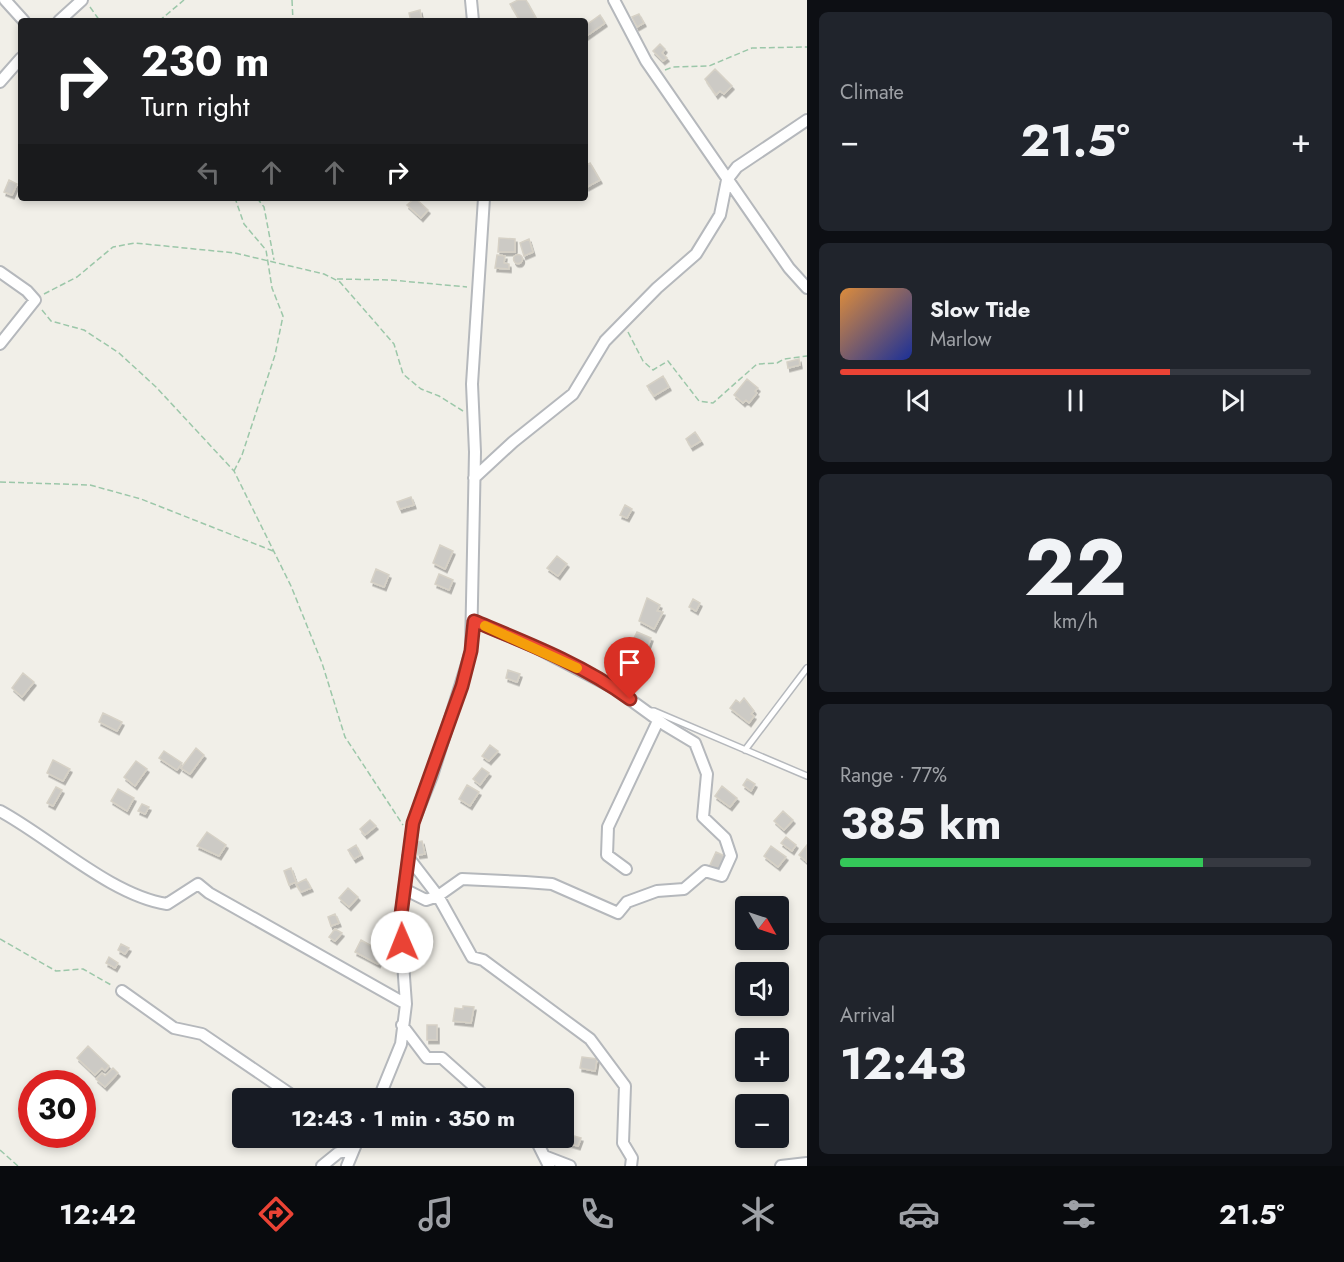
<!DOCTYPE html>
<meta charset="utf-8">
<style>
body{margin:0;font-family:Jost,sans-serif;background:#20242c;color:#f1f3f6;height:100vh;display:flex;flex-direction:column;font-size:22px;white-space:nowrap}
*{box-sizing:border-box;margin:0}
p{font-size:20px;color:#9ea1a6}
.icon{flex:none;width:33px;height:33px;fill:none;stroke:currentColor;stroke-width:2;stroke-linecap:round;stroke-linejoin:round}
.map{position:relative;flex:1;overflow:hidden}
.panel{display:flex;flex-direction:column;gap:12px;padding:12px;background:#0d0f14;width:537px}
.panel>*{flex:none}
.banner{position:absolute;left:18px;top:18px;width:570px;height:183px;border-radius:6px;box-shadow:0 3px 9px #0003;background:#202124;color:#fff;overflow:hidden}
.needle{width:39px;rotate:129deg}
.fabs{position:absolute;left:735px;top:896px;display:grid;gap:12px}
.fabs a{display:grid;place-items:center;width:54px;height:54px;border-radius:6px;background:#171b24;box-shadow:0 3px 9px #0003;font-size:30px}
.speed{position:absolute;left:18px;top:1070px;display:flex;gap:12px;font-size:30px;font-weight:700;text-align:center}
.speed>*{display:grid;place-content:center;width:78px;height:78px;border-radius:50%;background:#171b24;box-shadow:0 3px 9px #0003;line-height:1}
.speed .limit{border:9px solid #d22;background:#fff;color:#111}
.pin{position:absolute;display:grid;place-items:center;width:51px;height:51px;color:#fff;margin:-62px -26px;border-radius:50% 50% 50% 0;rotate:-45deg;box-shadow:0 0 6px #0007}
.pin .icon{rotate:45deg}
.me{position:absolute;width:66px;margin:-33px;rotate:359deg;stroke-linejoin:round;filter:drop-shadow(0 0 4px #0008)}
.turn{display:flex;align-items:center;gap:21px;height:126px;padding:0 24px;font-size:27px}
.turn .icon{width:78px;height:78px;stroke-width:2.5}
.turn b{display:block;font-size:42px;line-height:51px}
.lanes{display:flex;align-items:center;height:57px;padding:0 24px;background:#0003;justify-content:center;gap:30px;direction:ltr}
.lanes .off{opacity:.35}
.big{font-size:45px;font-weight:700;line-height:1.1}
.panel .widget{flex:1;display:flex;flex-direction:column;justify-content:center;gap:9px;min-width:0;padding:0 21px;border-radius:9px;background:#20242c}
.panel .dial{align-items:center;gap:0}
.dial b{font-size:78px;line-height:1}
.song{display:flex;align-items:center;gap:18px}
.cover{width:72px;height:72px;border-radius:9px;background:linear-gradient(135deg,hsl(30 70% 55%),hsl(230 70% 35%))}
.played{height:6px;border-radius:3px;background:linear-gradient(90deg,#ea4335 70%,#363941 70%)}
.keys{display:flex;justify-content:space-around;direction:ltr}
.heat{display:flex;justify-content:space-between;align-items:center;font-size:33px;direction:ltr}
.charge{height:9px;border-radius:4px;background:linear-gradient(90deg,#34c759 77%,#363941 0)}
.trip{position:absolute;left:232px;top:1088px;width:342px;height:60px;border-radius:6px;background:#171b24;box-shadow:0 3px 9px #0003;font-weight:700;line-height:60px;text-align:center}
.dock{display:flex;height:96px;justify-content:space-around;align-items:center;background:#090b0e;color:#9ea1a6}
.dock .icon{width:42px;height:42px}
.dock .active{color:#ea4335}
.dock b{font-size:27px;color:#f1f3f6}
main{display:flex;flex:1;min-height:0}
.map>svg:first-child{display:block}
</style>
<main>
<div class="map">
<svg width="807" height="1166" viewBox="0 0 807 1166">
<defs>
<filter id="shadow"><feDropShadow dx="2" dy="3.5" stdDeviation="0" flood-color="#0004"/></filter>
</defs>
<rect width="100%" height="100%" fill="#f1efe8"/>
<path fill="#cccac5" stroke="#d6d1c6" stroke-width="1.5" filter="url(#shadow)" d="M518 0H526L536 18 520 21 510 4Z
M420 10 422 21H411L409 13Z
M639 14 644 23 637 27 632 17Z
M600 15 605 23 585 37V26Z
M660 44 665 49 662 53 667 58 663 61 653 51Z
M715 69 732 86 724 94 720 91 716 95 705 79Z
M590 163 600 180 587 187 585 166Z
M9 180 17 184 12 195 4 192Z
M415 198 428 210 421 218 407 205Z
M499 238 515 239V252H498Z
M529 239 533 252 524 256 520 243Z
M513.5 259a4.5 4.5 0 1 1 9 0a4.5 4.5 0 1 1-9 0Z
M497 255 505 256 504 263 509 264V269L495 268Z
M799 359 800 365 788 368 787 362Z
M663 376 669 387 654 396 647 386Z
M747 379 758 388 755 391 757 393 749 403 746 400 743 403 734 395Z
M695 432 701 441 691 447 686 439Z
M411 497 414 505 400 509 397 502Z
M625 505 632 509 627 518 620 515Z
M440 545 453 551 445 569 433 563Z
M557 556 567 564 558 576 547 568Z
M376 569 389 575 384 587 371 582Z
M439 574 453 580 449 590 435 584Z
M647 598 660 605 657 611 663 612 654 629 639 621Z
M693 599 700 603 696 611 689 607Z
M637 632 651 638 648 646 633 640Z
M508 670 520 674 517 682 506 678Z
M23 673 34 682 22 697 12 688Z
M744 698 754 711 751 714 754 716 749 723 730 708 736 700 740 703Z
M103 713 122 722 117 731 99 722Z
M490 745 498 751 489 761 482 756Z
M196 748 204 755 190 774 181 768Z
M164 751 182 763 177 770 159 758Z
M53 760 70 769 63 781 47 773Z
M136 761 147 769 135 786 124 777Z
M482 768 489 773 480 785 473 779Z
M747 779 755 784 751 791 743 785Z
M467 785 479 792 470 806 459 799Z
M722 786 737 798 730 807 715 796Z
M56 787 62 790 53 806 47 803Z
M118 789 134 798 127 811 111 801Z
M142 804 149 807 145 814 138 811Z
M783 811 793 820 784 830 774 821Z
M370 820 376 826 365 835 360 829Z
M207 832 226 845 219 856 197 846Z
M786 837 796 845 792 851 781 843Z
M422 841 425 854 418 855 416 842Z
M356 845 361 855 354 859 348 850Z
M807 845V862L799 855Z
M771 846 786 857 778 867 764 856Z
M716 852 727 857 720 870 710 865Z
M291 868 296 882 289 885 284 871Z
M306 879 311 888 301 892 296 884Z
M348 888 358 897 349 907 339 898Z
M335 914 339 923 331 926 328 917Z
M335 929 342 933 335 941 329 937Z
M361 940 384 953 378 964 355 952Z
M121 944 129 948 125 954 118 950Z
M109 957 118 963 115 968 106 963Z
M463 1006 474 1007 471 1023 453 1021 455 1008 463 1009Z
M427 1025H437V1040H427Z
M88 1046 109 1066 105 1071 102 1068 95 1075 77 1058Z
M582 1057 597 1059 595 1071 580 1068Z
M113 1068 118 1073 105 1087 96 1079 102 1073 105 1076Z
M567 1134 581 1138 578 1146 564 1142Z"/>
<g fill="none" stroke-linecap="round" stroke-linejoin="round">
<defs>
<path id="service" d="M648 711H654L807 776
M745 750 807 668"/>
<path id="minor" d="M5 0 24 21
M471 0 473 21
M614 0 646 61 789 268 807 288
M59 21 82 0
M0 82 21 58
M0 272 27 291 35 300 0 344
M474 478 513 442 573 394 605 341 657 288 696 254 720 215 727 180 737 167 807 120
M0 811C50 838 112 896 167 904L198 884 209 893 406 1004
M408 857 438 896 472 957 483 960 590 1039 625 1086 623 1143 632 1158 631 1166
M626 869 607 855 608 827 658 721
M404 889 426 900 438 896 462 879 525 882 552 884 618 913 627 902 657 891 684 889 705 871 722 876 731 856 725 838 703 817 707 774 695 743 665 725 614 688 535 647 474 621
M122 991 174 1028 202 1034 296 1098
M402 1025 427 1058H442L487 1098
M379 1098 401 1044 406 1004 400 922 413 823 432 776 471 651 475 452 472 384 484 198
M531 1137 537 1142 549 1166
M544 1156 570 1166
M322 1166 338 1153 353 1149
M347 1166 359 1137
M781 1166 807 1163"/>
</defs>
<use href="#service" stroke="#b5b8bc" stroke-width="8"/>
<use href="#minor" stroke="#b5b8bc" stroke-width="14"/>
<path stroke="#9cc7a9" stroke-width="1.5" stroke-dasharray="6 3" stroke-linecap="butt" d="M292 0 293 21
M90 7 100 21
M159 21 184 0
M665 70 673 67 709 66 752 48 807 47
M257 198 264 207 274 260
M337 279 391 280 467 287
M44 294 77 277 113 247 135 243 235 253 324 274 340 282 394 344 403 374 421 389 439 396 463 411
M42 310 51 321 84 330 119 353 156 387 234 471 291 586 322 663 345 737 403 825
M628 332 643 361 653 370 668 361 699 401 713 403 757 364 777 363 784 359 807 356
M234 471 242 455 275 355 283 316 272 288 266 250 244 224 235 198
M0 482 90 485 141 499 273 551
M0 939 56 971 83 969 113 986
M0 1150 18 1166"/>
<use href="#service" stroke="#fff" stroke-width="5"/>
<use href="#minor" stroke="#fff" stroke-width="10"/>
</g>
<g fill="none" stroke-linecap="round" stroke-linejoin="round">
<defs>
<path id="route" d="M402 942 400 922 413 823 462 686 471 651 474 621C527 643 584 665 630 699"/>
</defs>
<use href="#route" stroke="#982c22" stroke-width="15"/>
<use href="#route" stroke="#ea4335" stroke-width="10"/>
<path stroke="#f59e0b" stroke-width="10" d="M485 626 577 668"/>
</g>
</svg>
<div class="fabs">
<a><svg class="needle" viewBox="-14 -14 28 28"><path d="M0-13l5 13h-10z" fill="#e53935"/><path d="M0 13l5-13h-10z" fill="#9ea1a6"/></svg></a>
<a><svg class="icon" aria-label="sound" viewBox="0 0 24 24"><path d="M4 9h4l5-4v14l-5-4H4zM17 9q2 3 0 6"/></svg></a>
<a>+</a>
<a>−</a>
</div>
<div class="speed"><div class="limit">30</div></div>
<div class="pin" style="left:630px;top:699px;background:#d93025"><svg class="icon" aria-label="arrive" viewBox="0 0 24 24"><path d="M6 21V4h12l-3 4 3 4H6"/></svg></div>
<svg class="me" style="left:402px;top:942px" viewBox="-20 -20 40 40"><circle r="19" fill="#fff"/><path d="M0-13L10 11 0 6-10 11z" fill="#ea4335"/></svg>
<div class="trip">12:43 · 1 min · 350 m</div>
<div class="banner">
<div class="turn"><svg class="icon" aria-label="right" viewBox="0 0 24 24"><path d="M7 20v-9h11M14 6l5 5-5 5"/></svg><div><b>230 m</b>Turn right</div></div>
<div class="lanes"><svg class="icon off" aria-label="left" viewBox="0 0 24 24"><path d="M17 20v-9H6M10 6l-5 5 5 5"/></svg><svg class="icon off" aria-label="ahead" viewBox="0 0 24 24"><path d="M12 20V5M6 11l6-6 6 6"/></svg><svg class="icon off" aria-label="ahead" viewBox="0 0 24 24"><path d="M12 20V5M6 11l6-6 6 6"/></svg><svg class="icon" aria-label="right" viewBox="0 0 24 24"><path d="M7 20v-9h11M14 6l5 5-5 5"/></svg></div>
</div>
</div>
<section class="panel">
<div class="widget"><p>Climate</p>
<div class="heat"><a>−</a><b class="big">21.5°</b><a>+</a></div>
</div>
<div class="widget">
<div class="song"><i class="cover"></i><div><b>Slow Tide</b><p>Marlow</p></div></div>
<div class="played"></div>
<div class="keys"><svg class="icon" aria-label="previous" viewBox="0 0 24 24"><path d="M18 5L8 12l10 7zM5 5v14"/></svg><svg class="icon" aria-label="pause" viewBox="0 0 24 24"><path d="M8 5v14M16 5v14"/></svg><svg class="icon" aria-label="next" viewBox="0 0 24 24"><path d="M6 5l10 7-10 7zM19 5v14"/></svg></div>
</div>
<div class="widget dial"><b>22</b><p>km/h</p></div>
<div class="widget"><p>Range · 77%</p><b class="big">385 km</b><div class="charge"></div></div>
<div class="widget"><p>Arrival</p><b class="big">12:43</b></div>
</section>
</main>
<nav class="dock">
<b>12:42</b>
<svg class="icon active" aria-label="directions" viewBox="0 0 24 24"><path d="M12 3l9 9-9 9-9-9zM9 14v-3h6M13 9l2 2-2 2"/></svg>
<svg class="icon" aria-label="music" viewBox="0 0 24 24"><path d="M9 18V5l10-2v13"/><circle cx="6" cy="18" r="3"/><circle cx="16" cy="16" r="3"/></svg>
<svg class="icon" aria-label="phone" viewBox="0 0 24 24"><path d="M5 4h4l2 5-3 2q2 4 5 5l2-3 5 2v4C11 20 4 13 5 4z"/></svg>
<svg class="icon" aria-label="climate" viewBox="0 0 24 24"><path d="M12 3v18M4 7l16 10M4 17L20 7"/></svg>
<svg class="icon" aria-label="car" viewBox="0 0 24 24"><path d="M5 17H2v-5l4-1 3-4h7l3 4 3 1v5h-3M9 17h6M6 11h13"/><circle cx="7" cy="17" r="2"/><circle cx="17" cy="17" r="2"/></svg>
<svg class="icon" aria-label="filters" viewBox="0 0 24 24"><path d="M4 7h16M4 17h16"/><circle cx="9" cy="7" r="2"/><circle cx="15" cy="17" r="2"/></svg>
<b>21.5°</b>
</nav>
